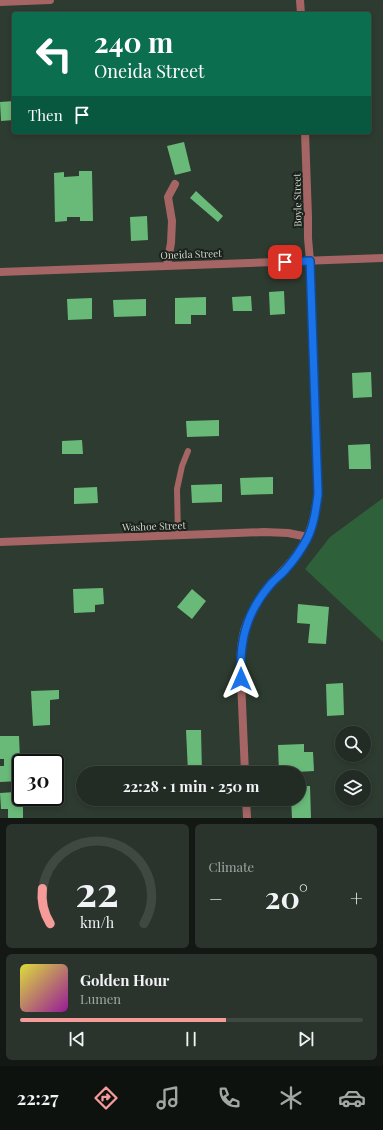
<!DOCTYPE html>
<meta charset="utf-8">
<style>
body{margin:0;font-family:"Playfair Display",serif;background:#2a342c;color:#f1f3f6;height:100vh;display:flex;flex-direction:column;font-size:15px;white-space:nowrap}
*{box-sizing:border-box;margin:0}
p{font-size:13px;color:#a2a7a6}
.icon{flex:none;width:22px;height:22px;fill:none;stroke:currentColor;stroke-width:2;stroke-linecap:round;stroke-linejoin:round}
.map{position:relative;height:818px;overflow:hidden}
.panel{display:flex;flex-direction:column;gap:6px;padding:6px;background:#131814;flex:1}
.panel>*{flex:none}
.top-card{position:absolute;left:12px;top:12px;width:359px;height:122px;border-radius:4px;box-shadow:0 2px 6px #0003,0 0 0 1px #3f4841;background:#0b6e4f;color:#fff;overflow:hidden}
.controls{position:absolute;left:335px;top:726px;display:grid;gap:8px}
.controls a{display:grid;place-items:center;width:36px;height:36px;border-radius:50%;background:#222c24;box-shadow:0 2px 6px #0003,0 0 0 1px #3f4841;font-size:20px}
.speed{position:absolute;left:12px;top:754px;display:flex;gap:8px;font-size:20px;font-weight:700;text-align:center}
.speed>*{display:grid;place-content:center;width:52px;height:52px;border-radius:50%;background:#222c24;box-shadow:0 2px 6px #0003,0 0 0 1px #3f4841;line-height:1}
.speed .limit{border:2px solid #111;border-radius:6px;background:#fff;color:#111}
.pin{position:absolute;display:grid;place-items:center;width:34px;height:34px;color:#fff;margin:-17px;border-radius:8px;box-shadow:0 2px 6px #0006}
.me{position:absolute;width:44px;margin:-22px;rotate:0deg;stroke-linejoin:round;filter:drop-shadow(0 0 3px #0008)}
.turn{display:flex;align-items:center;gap:14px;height:84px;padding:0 16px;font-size:18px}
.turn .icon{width:52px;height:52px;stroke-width:2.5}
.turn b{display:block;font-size:28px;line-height:34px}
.then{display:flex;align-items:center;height:38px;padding:0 16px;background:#0003;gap:8px;font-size:15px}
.big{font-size:30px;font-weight:700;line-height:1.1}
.panel .widget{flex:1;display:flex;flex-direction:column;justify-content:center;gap:6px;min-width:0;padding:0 14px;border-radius:6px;background:#2a342c}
.panel .dial{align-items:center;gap:0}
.dial svg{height:104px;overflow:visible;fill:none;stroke:#3f4841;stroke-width:7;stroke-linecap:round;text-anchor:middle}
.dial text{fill:#f1f3f6;stroke:none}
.song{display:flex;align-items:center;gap:12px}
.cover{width:48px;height:48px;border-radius:6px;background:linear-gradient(135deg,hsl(60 70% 55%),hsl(300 70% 35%))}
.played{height:4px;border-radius:2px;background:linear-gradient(90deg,#f59b9a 60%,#3f4841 60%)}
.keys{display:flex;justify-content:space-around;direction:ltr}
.heat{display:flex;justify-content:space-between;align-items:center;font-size:22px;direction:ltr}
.panel .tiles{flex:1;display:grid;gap:6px;grid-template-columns:1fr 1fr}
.widget:last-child{grid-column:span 2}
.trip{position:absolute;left:76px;top:766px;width:230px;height:40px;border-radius:20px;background:#222c24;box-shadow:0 2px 6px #0003,0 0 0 1px #3f4841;font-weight:700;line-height:40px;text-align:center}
.menu{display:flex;height:64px;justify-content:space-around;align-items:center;background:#0e120e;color:#a2a7a6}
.menu .icon{width:28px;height:28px}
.menu .active{color:#f59b9a}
.menu b{font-size:18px;color:#f1f3f6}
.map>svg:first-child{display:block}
</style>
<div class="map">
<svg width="383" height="818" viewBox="0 0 383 818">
<rect width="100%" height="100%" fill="#2e3b30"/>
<path fill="#2e6039" d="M383 498V642L305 569 330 537Z"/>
<path fill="#69ba79" d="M14 101V120L1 121 0 102Z
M184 142 191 171 175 175 167 146Z
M79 171H92L93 221H80V217H67V221L55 222 54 173 64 172V177L79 176Z
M196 191 223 216 218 222 190 198Z
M147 216 148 240 131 241 130 217Z
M284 291 285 314 270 315 269 292Z
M251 296 252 311H233L232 297Z
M206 297V315H191V324H175V298Z
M92 298V319L68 320 67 299Z
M146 299V316L114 317 113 300Z
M371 372 372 397 353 398 352 373Z
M219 420V436L187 437 186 421Z
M82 440 83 454H62V441Z
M370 444 371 469H349L348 445Z
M273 477V494L241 495 240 478Z
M222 484V502L192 503 191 485Z
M97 487 98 503 74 504V488Z
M103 588 104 604 95 605V612L74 613 73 589Z
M192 589 206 601 192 619 177 607Z
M298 604 329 607 326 644 308 643 310 624 297 623Z
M343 683 344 715 327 716 326 684Z
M59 690V699L50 700V725L33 726 31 691Z
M186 730H201L202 772H188Z
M0 736H19L21 781 0 782V766H4V759H0Z
M304 744V752H313L314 771 279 773 278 745Z
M299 786H310L311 818H292L291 799H299Z
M15 792 16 801H23V818H8V809H1L0 793Z"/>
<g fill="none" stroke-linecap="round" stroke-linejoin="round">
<path stroke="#a46564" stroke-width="6" d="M178 535 177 489 182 466 188 451"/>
<path stroke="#a46564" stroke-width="8" d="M300 0 301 14
M0 2 50 0
M167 265 171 243 172 221 168 197 175 184
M0 272 383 258
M0 542 264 532 288 533 308 537
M245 773C244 750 243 726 242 703 241 678 237 646 247 622 253 608 261 594 271 583 281 573 291 563 299 551 311 534 315 514 318 494L310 261 308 238V217L305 132
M246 799 247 818"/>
</g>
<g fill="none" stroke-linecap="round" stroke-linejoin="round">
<defs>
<path id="route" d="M241 679C239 642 246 613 270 585 275 579 281 575 286 569 294 560 301 550 307 539 314 525 316 509 318 494L310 261 285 262"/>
</defs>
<use href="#route" stroke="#114b97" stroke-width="10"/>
<use href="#route" stroke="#1a73e8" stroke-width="7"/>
</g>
<g text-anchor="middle" stroke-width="4" stroke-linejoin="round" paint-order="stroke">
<g font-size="10" fill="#d0d8d1" stroke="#1b211b">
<text transform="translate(297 200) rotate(-91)" y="4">Boyle Street</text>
<text transform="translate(191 254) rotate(-2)" y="4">Oneida Street</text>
<text transform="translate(154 526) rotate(-2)" y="4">Washoe Street</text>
</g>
</g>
</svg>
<div class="controls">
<a><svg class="icon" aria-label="search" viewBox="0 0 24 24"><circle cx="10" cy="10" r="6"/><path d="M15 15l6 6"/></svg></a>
<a><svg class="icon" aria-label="layers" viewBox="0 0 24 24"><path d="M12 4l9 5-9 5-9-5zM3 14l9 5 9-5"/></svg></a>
</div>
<div class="speed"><div class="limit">30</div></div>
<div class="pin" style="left:285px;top:262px;background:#d93025"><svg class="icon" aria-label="arrive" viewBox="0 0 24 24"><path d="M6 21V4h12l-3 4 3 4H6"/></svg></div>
<svg class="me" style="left:241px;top:679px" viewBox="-20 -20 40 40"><path d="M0-17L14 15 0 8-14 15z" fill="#1a73e8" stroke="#fff" stroke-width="4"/></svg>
<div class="trip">22:28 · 1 min · 250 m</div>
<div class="top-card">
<div class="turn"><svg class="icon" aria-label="left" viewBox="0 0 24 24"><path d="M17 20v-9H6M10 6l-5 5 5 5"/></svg><div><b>240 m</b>Oneida Street</div></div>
<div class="then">Then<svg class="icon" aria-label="arrive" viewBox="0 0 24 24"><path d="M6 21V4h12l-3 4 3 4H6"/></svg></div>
</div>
</div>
<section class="panel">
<div class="tiles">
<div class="widget dial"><svg viewBox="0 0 100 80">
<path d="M14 69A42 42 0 1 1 86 69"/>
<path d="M14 69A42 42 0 0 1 8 42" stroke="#f59b9a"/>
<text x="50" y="56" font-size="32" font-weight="700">22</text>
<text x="50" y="72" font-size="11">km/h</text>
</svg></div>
<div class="widget"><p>Climate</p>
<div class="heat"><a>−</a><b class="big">20°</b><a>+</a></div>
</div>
<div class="widget">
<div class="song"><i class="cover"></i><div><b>Golden Hour</b><p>Lumen</p></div></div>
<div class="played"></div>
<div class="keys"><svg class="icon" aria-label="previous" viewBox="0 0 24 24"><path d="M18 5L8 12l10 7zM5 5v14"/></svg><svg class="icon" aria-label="pause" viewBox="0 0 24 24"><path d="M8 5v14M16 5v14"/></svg><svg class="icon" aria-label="next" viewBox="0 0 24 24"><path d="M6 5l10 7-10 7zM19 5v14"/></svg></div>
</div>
</div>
</section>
<nav class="menu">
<b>22:27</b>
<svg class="icon active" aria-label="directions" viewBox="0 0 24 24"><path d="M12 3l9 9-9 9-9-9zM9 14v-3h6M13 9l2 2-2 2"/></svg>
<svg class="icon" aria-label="music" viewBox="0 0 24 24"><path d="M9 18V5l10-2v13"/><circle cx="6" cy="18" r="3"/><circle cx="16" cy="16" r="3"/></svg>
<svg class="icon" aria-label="phone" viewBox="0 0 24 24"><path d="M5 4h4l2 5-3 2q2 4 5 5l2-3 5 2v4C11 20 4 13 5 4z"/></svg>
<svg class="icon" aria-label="climate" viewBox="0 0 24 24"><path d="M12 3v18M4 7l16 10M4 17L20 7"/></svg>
<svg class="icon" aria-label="car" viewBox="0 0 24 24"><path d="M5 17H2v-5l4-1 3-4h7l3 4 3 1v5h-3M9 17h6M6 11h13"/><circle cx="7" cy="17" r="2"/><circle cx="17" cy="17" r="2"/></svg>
</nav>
